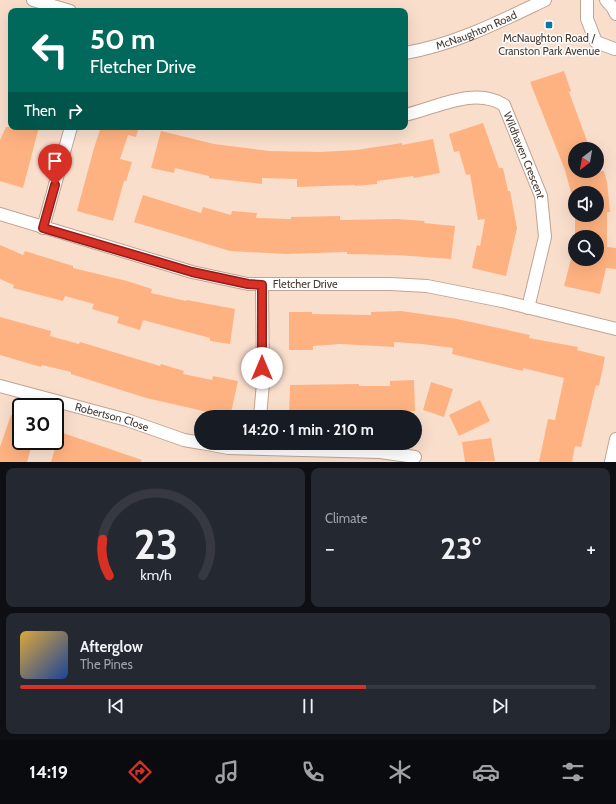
<!DOCTYPE html>
<meta charset="utf-8">
<style>
body{margin:0;font-family:Cabin,sans-serif;background:#242831;color:#f1f3f6;height:100vh;display:flex;flex-direction:column;font-size:15px;white-space:nowrap}
*{box-sizing:border-box;margin:0}
p{font-size:13px;color:#9ea1a6}
.icon{flex:none;width:22px;height:22px;fill:none;stroke:currentColor;stroke-width:2;stroke-linecap:round;stroke-linejoin:round}
.map{position:relative;height:462px;overflow:hidden}
.details{display:flex;flex-direction:column;gap:6px;padding:6px;background:#0d0f14;flex:1}
.details>*{flex:none}
.banner{position:absolute;left:8px;top:8px;width:400px;height:122px;border-radius:8px;box-shadow:0 4px 16px #0002;background:#00695c;color:#fff;overflow:hidden}
.needle{width:26px;rotate:211deg}
.fabs{position:absolute;left:568px;top:142px;display:grid;gap:8px}
.fabs a{display:grid;place-items:center;width:36px;height:36px;border-radius:50%;background:#171b24;box-shadow:0 4px 16px #0002;font-size:20px}
.speed{position:absolute;left:12px;top:398px;display:flex;gap:8px;font-size:20px;font-weight:700;text-align:center}
.speed>*{display:grid;place-content:center;width:52px;height:52px;border-radius:50%;background:#171b24;box-shadow:0 4px 16px #0002;line-height:1}
.speed .limit{border:2px solid #111;border-radius:6px;background:#fff;color:#111}
.pin{position:absolute;display:grid;place-items:center;width:34px;height:34px;color:#fff;margin:-41px -17px;border-radius:50% 50% 50% 0;rotate:-45deg;box-shadow:0 0 4px #0007}
.pin .icon{rotate:45deg}
.me{position:absolute;width:44px;margin:-22px;rotate:0deg;stroke-linejoin:round;filter:drop-shadow(0 0 3px #0008)}
.turn{display:flex;align-items:center;gap:14px;height:84px;padding:0 16px;font-size:18px}
.turn .icon{width:52px;height:52px;stroke-width:2.5}
.turn b{display:block;font-size:28px;line-height:34px}
.then{display:flex;align-items:center;height:38px;padding:0 16px;background:#0003;gap:8px;font-size:15px}
.big{font-size:30px;font-weight:800;line-height:1.1}
.details .tile{flex:1;display:flex;flex-direction:column;justify-content:center;gap:6px;min-width:0;padding:0 14px;border-radius:8px;background:#242831}
.details .dial{align-items:center;gap:0}
.dial svg{height:104px;overflow:visible;fill:none;stroke:#363941;stroke-width:7;stroke-linecap:round;text-anchor:middle}
.dial text{fill:#f1f3f6;stroke:none}
.song{display:flex;align-items:center;gap:12px}
.cover{width:48px;height:48px;border-radius:6px;background:linear-gradient(135deg,hsl(40 70% 55%),hsl(220 70% 35%))}
.played{height:4px;border-radius:2px;background:linear-gradient(90deg,#d93025 60%,#363941 60%)}
.keys{display:flex;justify-content:space-around;direction:ltr}
.heat{display:flex;justify-content:space-between;align-items:center;font-size:22px;direction:ltr}
.details .tiles{flex:1;display:grid;gap:6px;grid-template-columns:1fr 1fr}
.tile:last-child{grid-column:span 2}
.trip{position:absolute;left:194px;top:410px;width:228px;height:40px;border-radius:20px;background:#171b24;box-shadow:0 4px 16px #0002;font-weight:800;line-height:40px;text-align:center}
.dock{display:flex;height:64px;justify-content:space-around;align-items:center;background:#090b0e;color:#9ea1a6}
.dock .icon{width:28px;height:28px}
.dock .on{color:#d93025}
.dock b{font-size:18px;color:#f1f3f6}
.map>svg:first-child{display:block}
</style>
<div class="map">
<svg width="616" height="462" viewBox="0 0 616 462">
<rect width="100%" height="100%" fill="#fadecc"/>
<path fill="#ffb281" d="M564 71 571 91 569 92 590 149H575V171H604L607 182 610 212H607V247L616 248V269L606 268 600 294 564 286 571 259H597V237H575V215H597V193H575V196H572L565 170 530 82Z
M483 123 499 168H503L508 191H510L517 228 506 276 472 268 477 245 480 246 485 219 478 220 470 174 466 175 459 151 454 152 449 134Z
M6 127H39L23 188 0 181V140Z
M103 127H139L136 137 128 135 120 159 132 162 126 181H124L113 221 77 211 94 148 100 130H102Z
M161 131 214 144 269 151 320 152 356 150 402 143V145L433 139 440 173 414 178 413 176 377 181V184L355 186V185L297 187V179L262 178V184L209 178V176L175 168 174 173 151 168Z
M143 195 201 213 203 207 231 215 232 211 257 213 256 218 291 219V217L340 216V220L397 219 425 221 424 223 455 226 451 259 397 255 347 254V252L286 254 230 251 134 222Z
M0 245 23 255 25 251 73 266V268L127 281 152 289 151 293 186 301 187 300 235 309 230 344 210 341V338L143 320 140 330 117 323 119 317 92 309 94 304 65 296 63 301 13 288 14 285 0 279Z
M401 311 457 319 530 335 529 338 578 347 577 350 605 357 599 386 596 385 581 447 575 446 572 462H539L548 419 555 420 564 378 523 368V371L502 366 452 354 453 348 422 344 394 342V347L340 344 313 346V350H289V312H312V314L371 315V312Z
M0 317 51 331 50 336 79 344 80 342 160 366 161 364 184 371 183 374 212 380 213 376 238 381 230 417 146 398 71 374V372L42 365 41 367 0 355Z
M414 380 415 411 388 412V417H289L290 385 359 384V386H390V381Z
M431 382 453 389 444 417 423 410Z
M480 400 490 421 459 436 449 415Z
M11 415 21 418V441H33L27 462H0V447Z
M60 432 142 460 141 462H51Z
M491 438 495 461 465 462 462 442Z"/>
<g fill="none" stroke-linecap="round" stroke-linejoin="round">
<defs>
<g id="minor">
<path d="M33 0 70 11"/>
<path d="M587 0V19L596 42 615 49"/>
<path d="M606 0 613 8 616 14"/>
<path id="s1" d="M405 53C454 45 501 21 545 0"/>
<path id="s2" d="M405 115C436 108 475 86 504 105L541 196 545 237 528 308"/>
<path id="s3" d="M0 214 192 272 248 284H390L427 286 502 301 616 329"/>
<path d="M43 228 71 127"/>
<path id="s4" d="M0 386 127 420 184 440 201 443"/>
<path d="M260 417 263 383 262 285"/>
<path d="M202 443 228 448 380 452 415 457"/>
<path d="M611 462 616 439"/>
</g>
</defs>
<use href="#minor" stroke="#bfa493" stroke-width="14"/>
<use href="#minor" stroke="#fff" stroke-width="12"/>
</g>
<g fill="none" stroke-linecap="round" stroke-linejoin="round">
<defs>
<path id="route" d="M55 185 43 228 192 272 248 284 262 285V368"/>
</defs>
<use href="#route" stroke="#8d1f18" stroke-width="10"/>
<use href="#route" stroke="#d93025" stroke-width="7"/>
</g>
<rect fill="#0b77a1" stroke="#fff" stroke-width="1.5" x="545" y="21" width="8" height="8" rx="2"/>
<g text-anchor="middle" stroke-width="3" stroke-linejoin="round" paint-order="stroke">
<g font-size="11" fill="#443932" stroke="#fff">
<text dy="4" stroke="none"><textPath href="#s1" startOffset="75">McNaughton Road</textPath></text>
<text dy="4" stroke="none"><textPath href="#s2" startOffset="157">Wildhaven Crescent</textPath></text>
<text dy="4" stroke="none"><textPath href="#s3" startOffset="315">Fletcher Drive</textPath></text>
<text dy="4" stroke="none"><textPath href="#s4" startOffset="116">Robertson Close</textPath></text>
</g>
<g font-size="11" fill="#443932" stroke="#fff">
<text x="549" y="42">McNaughton Road /<tspan x="549" dy="13">Cranston Park Avenue</tspan></text>
</g>
</g>
</svg>
<div class="fabs">
<a><svg class="needle" viewBox="-14 -14 28 28"><path d="M0-13l5 13h-10z" fill="#e53935"/><path d="M0 13l5-13h-10z" fill="#9ea1a6"/></svg></a>
<a><svg class="icon" aria-label="sound" viewBox="0 0 24 24"><path d="M4 9h4l5-4v14l-5-4H4zM17 9q2 3 0 6"/></svg></a>
<a><svg class="icon" aria-label="search" viewBox="0 0 24 24"><circle cx="10" cy="10" r="6"/><path d="M15 15l6 6"/></svg></a>
</div>
<div class="speed"><div class="limit">30</div></div>
<div class="pin" style="left:55px;top:185px;background:#d93025"><svg class="icon" aria-label="arrive" viewBox="0 0 24 24"><path d="M6 21V4h12l-3 4 3 4H6"/></svg></div>
<svg class="me" style="left:262px;top:368px" viewBox="-20 -20 40 40"><circle r="19" fill="#fff"/><path d="M0-13L10 11 0 6-10 11z" fill="#d93025"/></svg>
<div class="trip">14:20 · 1 min · 210 m</div>
<div class="banner">
<div class="turn"><svg class="icon" aria-label="left" viewBox="0 0 24 24"><path d="M17 20v-9H6M10 6l-5 5 5 5"/></svg><div><b>50 m</b>Fletcher Drive</div></div>
<div class="then">Then<svg class="icon" aria-label="right" viewBox="0 0 24 24"><path d="M7 20v-9h11M14 6l5 5-5 5"/></svg></div>
</div>
</div>
<section class="details">
<div class="tiles">
<div class="tile dial"><svg viewBox="0 0 100 80">
<path d="M14 69A42 42 0 1 1 86 69"/>
<path d="M14 69A42 42 0 0 1 9 41" stroke="#d93025"/>
<text x="50" y="56" font-size="32" font-weight="700">23</text>
<text x="50" y="72" font-size="11">km/h</text>
</svg></div>
<div class="tile"><p>Climate</p>
<div class="heat"><a>−</a><b class="big">23°</b><a>+</a></div>
</div>
<div class="tile">
<div class="song"><i class="cover"></i><div><b>Afterglow</b><p>The Pines</p></div></div>
<div class="played"></div>
<div class="keys"><svg class="icon" aria-label="previous" viewBox="0 0 24 24"><path d="M18 5L8 12l10 7zM5 5v14"/></svg><svg class="icon" aria-label="pause" viewBox="0 0 24 24"><path d="M8 5v14M16 5v14"/></svg><svg class="icon" aria-label="next" viewBox="0 0 24 24"><path d="M6 5l10 7-10 7zM19 5v14"/></svg></div>
</div>
</div>
</section>
<nav class="dock">
<b>14:19</b>
<svg class="icon on" aria-label="directions" viewBox="0 0 24 24"><path d="M12 3l9 9-9 9-9-9zM9 14v-3h6M13 9l2 2-2 2"/></svg>
<svg class="icon" aria-label="music" viewBox="0 0 24 24"><path d="M9 18V5l10-2v13"/><circle cx="6" cy="18" r="3"/><circle cx="16" cy="16" r="3"/></svg>
<svg class="icon" aria-label="phone" viewBox="0 0 24 24"><path d="M5 4h4l2 5-3 2q2 4 5 5l2-3 5 2v4C11 20 4 13 5 4z"/></svg>
<svg class="icon" aria-label="climate" viewBox="0 0 24 24"><path d="M12 3v18M4 7l16 10M4 17L20 7"/></svg>
<svg class="icon" aria-label="car" viewBox="0 0 24 24"><path d="M5 17H2v-5l4-1 3-4h7l3 4 3 1v5h-3M9 17h6M6 11h13"/><circle cx="7" cy="17" r="2"/><circle cx="17" cy="17" r="2"/></svg>
<svg class="icon" aria-label="filters" viewBox="0 0 24 24"><path d="M4 7h16M4 17h16"/><circle cx="9" cy="7" r="2"/><circle cx="15" cy="17" r="2"/></svg>
</nav>
